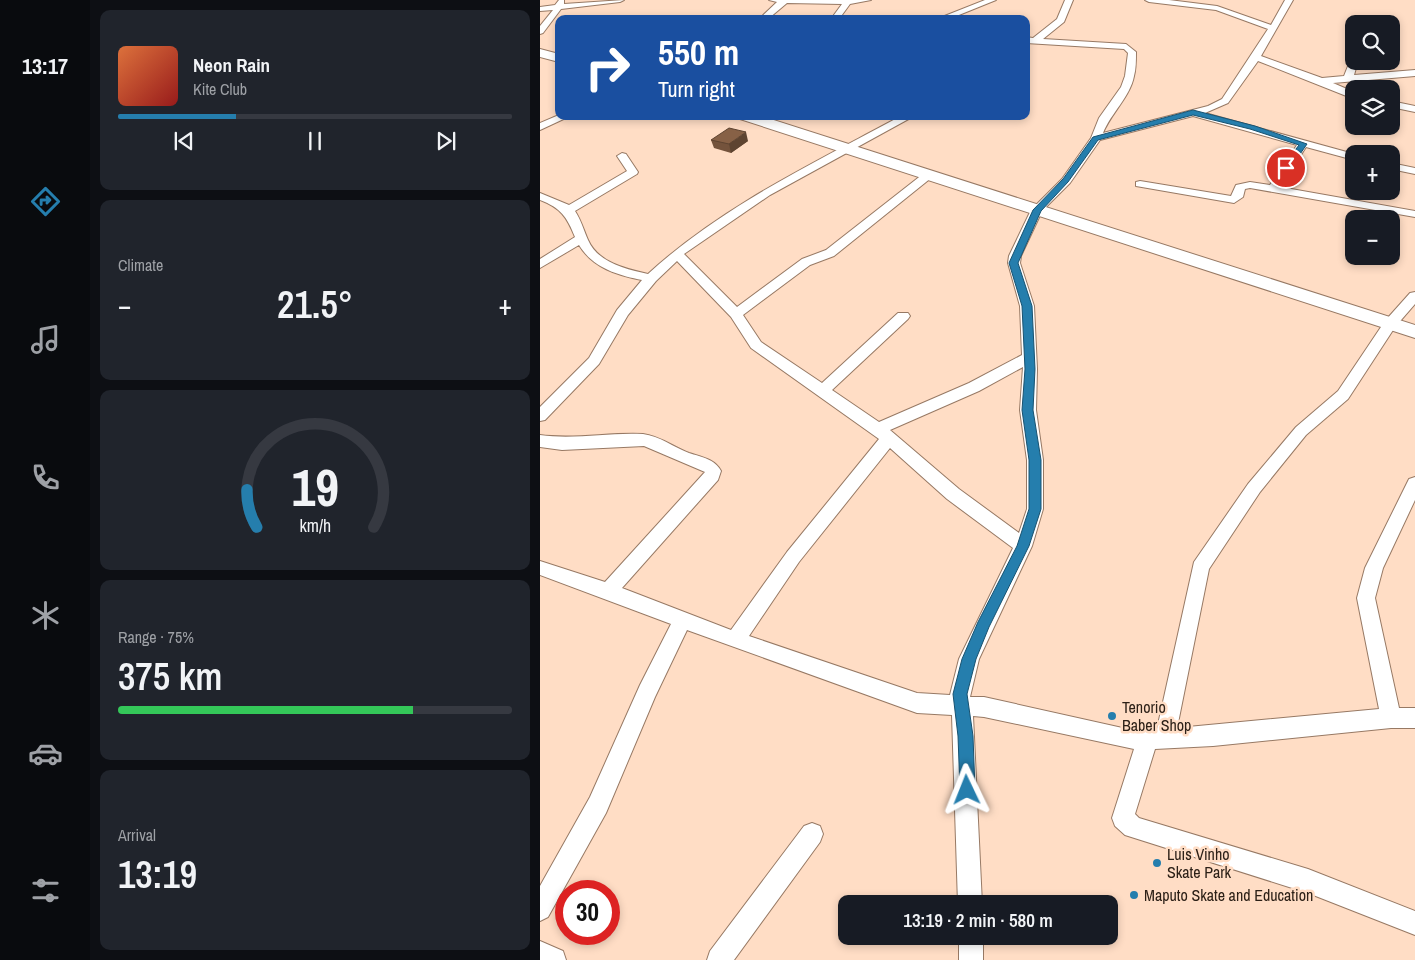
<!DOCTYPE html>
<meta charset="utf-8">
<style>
body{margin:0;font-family:"Archivo Narrow",sans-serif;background:#20242c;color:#f1f3f6;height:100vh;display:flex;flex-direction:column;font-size:19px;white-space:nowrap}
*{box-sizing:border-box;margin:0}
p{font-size:16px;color:#9ea1a6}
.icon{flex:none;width:28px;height:28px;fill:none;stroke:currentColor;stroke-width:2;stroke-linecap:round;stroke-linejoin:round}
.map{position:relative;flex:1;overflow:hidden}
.panel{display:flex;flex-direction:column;gap:10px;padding:10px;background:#0d0f14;width:450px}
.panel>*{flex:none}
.guide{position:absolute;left:15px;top:15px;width:475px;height:105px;border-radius:10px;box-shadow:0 2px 8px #0003;background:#1a4fa0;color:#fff;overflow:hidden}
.tools{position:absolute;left:805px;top:15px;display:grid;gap:10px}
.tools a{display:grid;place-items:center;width:55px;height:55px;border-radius:10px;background:#171b24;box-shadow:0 2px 8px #0003;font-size:25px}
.speed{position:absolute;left:15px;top:880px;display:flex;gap:10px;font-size:25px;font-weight:700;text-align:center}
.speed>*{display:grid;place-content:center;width:65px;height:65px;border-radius:50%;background:#171b24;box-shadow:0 2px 8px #0003;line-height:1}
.speed .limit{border:8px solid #d22;background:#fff;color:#111}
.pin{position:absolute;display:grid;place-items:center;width:42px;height:42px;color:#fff;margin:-21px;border:2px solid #fff;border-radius:50%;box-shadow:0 1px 5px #0007}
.me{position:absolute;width:55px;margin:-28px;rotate:358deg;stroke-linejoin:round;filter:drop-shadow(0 0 4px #0008)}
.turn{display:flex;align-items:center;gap:18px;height:105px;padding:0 20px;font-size:22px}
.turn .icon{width:65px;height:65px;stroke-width:2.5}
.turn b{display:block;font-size:35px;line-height:42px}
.big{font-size:38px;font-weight:600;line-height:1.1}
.panel .card{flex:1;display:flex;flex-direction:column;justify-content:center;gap:8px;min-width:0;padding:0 18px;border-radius:10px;background:#20242c}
.panel .dial{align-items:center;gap:0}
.dial svg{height:130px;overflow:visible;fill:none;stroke:#363941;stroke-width:7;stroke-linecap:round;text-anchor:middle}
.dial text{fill:#f1f3f6;stroke:none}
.song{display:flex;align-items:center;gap:15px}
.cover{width:60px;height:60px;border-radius:8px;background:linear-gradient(135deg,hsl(20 70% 55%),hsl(0 70% 35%))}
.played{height:5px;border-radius:2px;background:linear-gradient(90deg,#257ead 30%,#363941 30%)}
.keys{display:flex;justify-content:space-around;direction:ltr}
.heat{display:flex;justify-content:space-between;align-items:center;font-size:28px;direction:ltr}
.charge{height:8px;border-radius:4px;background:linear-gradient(90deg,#34c759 75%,#363941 0)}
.trip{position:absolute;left:298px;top:895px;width:280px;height:50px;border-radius:10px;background:#171b24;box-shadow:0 2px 8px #0003;font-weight:600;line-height:50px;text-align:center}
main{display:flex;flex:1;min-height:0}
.menu{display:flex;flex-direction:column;width:90px;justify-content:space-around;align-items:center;background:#090b0e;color:#9ea1a6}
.menu .icon{width:35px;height:35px}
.menu .on{color:#257ead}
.menu b{font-size:22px;color:#f1f3f6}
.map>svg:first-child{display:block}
</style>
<main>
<nav class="menu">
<b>13:17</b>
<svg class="icon on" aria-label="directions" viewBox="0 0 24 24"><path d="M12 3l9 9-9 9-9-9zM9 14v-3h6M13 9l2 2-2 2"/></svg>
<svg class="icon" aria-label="music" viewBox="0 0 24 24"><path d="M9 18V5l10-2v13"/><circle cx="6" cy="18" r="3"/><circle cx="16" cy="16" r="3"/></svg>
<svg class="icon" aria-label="phone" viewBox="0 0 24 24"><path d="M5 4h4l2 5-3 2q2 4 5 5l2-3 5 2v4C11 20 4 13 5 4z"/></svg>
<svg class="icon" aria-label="climate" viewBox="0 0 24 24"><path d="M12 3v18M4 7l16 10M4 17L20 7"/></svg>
<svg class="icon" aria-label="car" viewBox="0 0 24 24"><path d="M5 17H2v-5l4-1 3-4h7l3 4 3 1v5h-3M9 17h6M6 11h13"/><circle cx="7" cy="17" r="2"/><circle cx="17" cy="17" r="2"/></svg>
<svg class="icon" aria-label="filters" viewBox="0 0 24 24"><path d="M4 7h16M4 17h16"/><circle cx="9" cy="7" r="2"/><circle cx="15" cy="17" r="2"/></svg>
</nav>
<section class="panel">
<div class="card">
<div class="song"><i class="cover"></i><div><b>Neon Rain</b><p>Kite Club</p></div></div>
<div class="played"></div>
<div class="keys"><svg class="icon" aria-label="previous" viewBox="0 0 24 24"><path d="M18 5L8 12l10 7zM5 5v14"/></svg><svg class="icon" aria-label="pause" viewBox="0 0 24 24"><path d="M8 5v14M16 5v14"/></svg><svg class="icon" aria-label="next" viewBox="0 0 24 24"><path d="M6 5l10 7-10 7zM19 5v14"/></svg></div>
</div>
<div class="card"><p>Climate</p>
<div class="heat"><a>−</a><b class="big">21.5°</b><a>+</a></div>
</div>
<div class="card dial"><svg viewBox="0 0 100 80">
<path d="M14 69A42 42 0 1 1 86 69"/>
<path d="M14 69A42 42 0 0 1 8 46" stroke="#257ead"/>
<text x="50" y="56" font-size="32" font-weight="700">19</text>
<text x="50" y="72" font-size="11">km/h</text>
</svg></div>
<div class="card"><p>Range · 75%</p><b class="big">375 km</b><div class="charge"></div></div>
<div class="card"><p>Arrival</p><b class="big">13:19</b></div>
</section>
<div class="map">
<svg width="875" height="960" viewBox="0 0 875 960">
<rect width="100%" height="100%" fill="#ffddc5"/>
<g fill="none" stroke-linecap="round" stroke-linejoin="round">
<defs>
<path id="street" d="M19 0H24V4L84 0 80 2 21 9 3 33 0 34V26L13 10 0 11V7L15 5Z
M229 0H331L310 4 299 19H291L302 4 247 3 228 19H219L237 2Z
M445 0H456L409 19H397Z
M525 0H533L524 22 503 39 586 44 596 52C596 60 596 69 594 76 590 97 571 113 563 133L668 106 682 99 728 29 676 10 609 2 605 0H629L677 6 731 25 745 0H753L721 56 782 78 804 76 810 61 814 58V61H818L814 75 875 70V76L793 83 814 92V99L718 61 688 103 665 113 814 154V160L766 147 740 187 875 211V217L710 188 705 189 703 197 694 203 596 186V182L600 181 691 196 696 185 710 182 730 185 757 145 653 116 560 140 530 183 502 211 481 256 480 263 494 306 497 369 496 410 503 460V509L492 546 439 659 430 697H444L587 729H617L654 562 708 484 756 427 798 391 845 321 870 293 875 292V304L855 327 808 399 766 435 720 492 669 569 637 728 839 709 817 598 825 568 869 479 875 477V500L843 568 835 598 859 708H875V728H851L673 746 615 749 595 814 599 818 768 869 875 911V935L768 893 585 835 575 826 572 818 594 749 444 717 433 716 442 904H418L412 715 377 713 147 630 115 697 66 813 8 917 0 921V886L50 797 100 685 131 624 0 575V561L65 582 165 472 104 446 22 450 0 447V435C35 440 69 432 103 434 120 436 133 447 149 453 161 457 175 459 181 471L178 480 82 588 191 630 247 552 339 439 211 348 191 317 137 261 116 281 88 315 59 364 5 420 0 421V407L49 358 77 310 102 280C77 275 53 268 39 245L0 268V259L35 237C27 217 21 208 0 200V193L29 205 87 171 77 156 82 153 86 154 98 172 97 174 35 211C41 220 44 231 48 240 58 263 86 269 108 274 182 206 274 163 361 116H374L230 195 144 254 197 307 262 259 286 250 383 174H391V178L294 256 270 265 203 315 221 342 282 383 358 313H368L370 316 368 319 292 390 339 422 429 383 482 355 480 306 468 263 469 256 491 210 522 179 551 138 559 118 581 87 585 76 588 53 584 49 486 43V37L493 38 517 19ZM483 367 480 410 487 460V509L479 533 419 489 350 430 439 391ZM350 448 407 499 473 548 419 659 410 695 377 693 209 636 259 562Z
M851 101 875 106V112L851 107Z
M19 115 30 116 0 130V123Z
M851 163 875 168V174L851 169Z
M272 823 280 826 283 834 280 842 194 960H167L170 951 264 826Z
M419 936H443V960H419Z
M0 941 23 951 26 960H0Z"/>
<path id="secondary" d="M0 49 19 54V62L0 57Z
M198 116H221L875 325V338L200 119Z"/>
</defs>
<use href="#street" stroke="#977964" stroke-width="2"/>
<use href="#secondary" stroke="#977964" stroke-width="2"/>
<use href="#street" fill="#fff" fill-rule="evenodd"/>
<use href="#secondary" fill="#fff" fill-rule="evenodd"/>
</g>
<path fill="#74533c" d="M171 140 208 141 191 153 174 148Z"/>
<path fill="#5e4431" d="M206 132 208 141 191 153 189 144Z"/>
<path fill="#876146" stroke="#5e4431" d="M189 128 206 132 189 144 171 140Z"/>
<path fill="#257ead" stroke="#185270" d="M653 110 715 126 767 144 749 170H743L742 168 759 145 710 129 653 115 558 140 528 182 501 211 478 263 492 306 495 369 493 410 501 460V509L489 546 449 627 436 659 427 694 433 736 435 790 433 795 427 797 422 795 420 790 418 736 413 694 422 659 438 622 477 546 489 509V460L482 410 485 369 482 306 469 263 493 210 523 179 553 137Z"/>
<g fill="#257ead" stroke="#ffddc5" stroke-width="2">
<circle cx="572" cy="716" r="5"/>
<circle cx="617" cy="863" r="5"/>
<circle cx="594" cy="895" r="5"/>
</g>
<g text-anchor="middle" stroke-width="5" stroke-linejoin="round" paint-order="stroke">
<g font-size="16" fill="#2c2017" stroke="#ffddc5" text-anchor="start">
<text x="582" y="713">Tenorio<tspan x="582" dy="18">Baber Shop</tspan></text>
<text x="627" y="860">Luis Vinho<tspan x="627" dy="18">Skate Park</tspan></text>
<text x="604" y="901">Maputo Skate and Education</text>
</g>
</g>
</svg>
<div class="tools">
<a><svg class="icon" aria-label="search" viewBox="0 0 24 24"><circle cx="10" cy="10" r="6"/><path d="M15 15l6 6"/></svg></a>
<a><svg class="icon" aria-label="layers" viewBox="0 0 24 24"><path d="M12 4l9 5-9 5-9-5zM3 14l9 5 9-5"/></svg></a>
<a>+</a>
<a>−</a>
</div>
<div class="speed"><div class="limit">30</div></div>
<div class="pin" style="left:746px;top:168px;background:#d93025"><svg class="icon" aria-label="arrive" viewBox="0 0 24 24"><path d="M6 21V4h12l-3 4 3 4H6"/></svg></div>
<svg class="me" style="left:427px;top:790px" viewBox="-20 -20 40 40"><path d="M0-17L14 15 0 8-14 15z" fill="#257ead" stroke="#fff" stroke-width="4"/></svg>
<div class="trip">13:19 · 2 min · 580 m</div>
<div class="guide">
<div class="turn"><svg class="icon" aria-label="right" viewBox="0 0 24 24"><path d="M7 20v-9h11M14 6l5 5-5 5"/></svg><div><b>550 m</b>Turn right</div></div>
</div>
</div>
</main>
